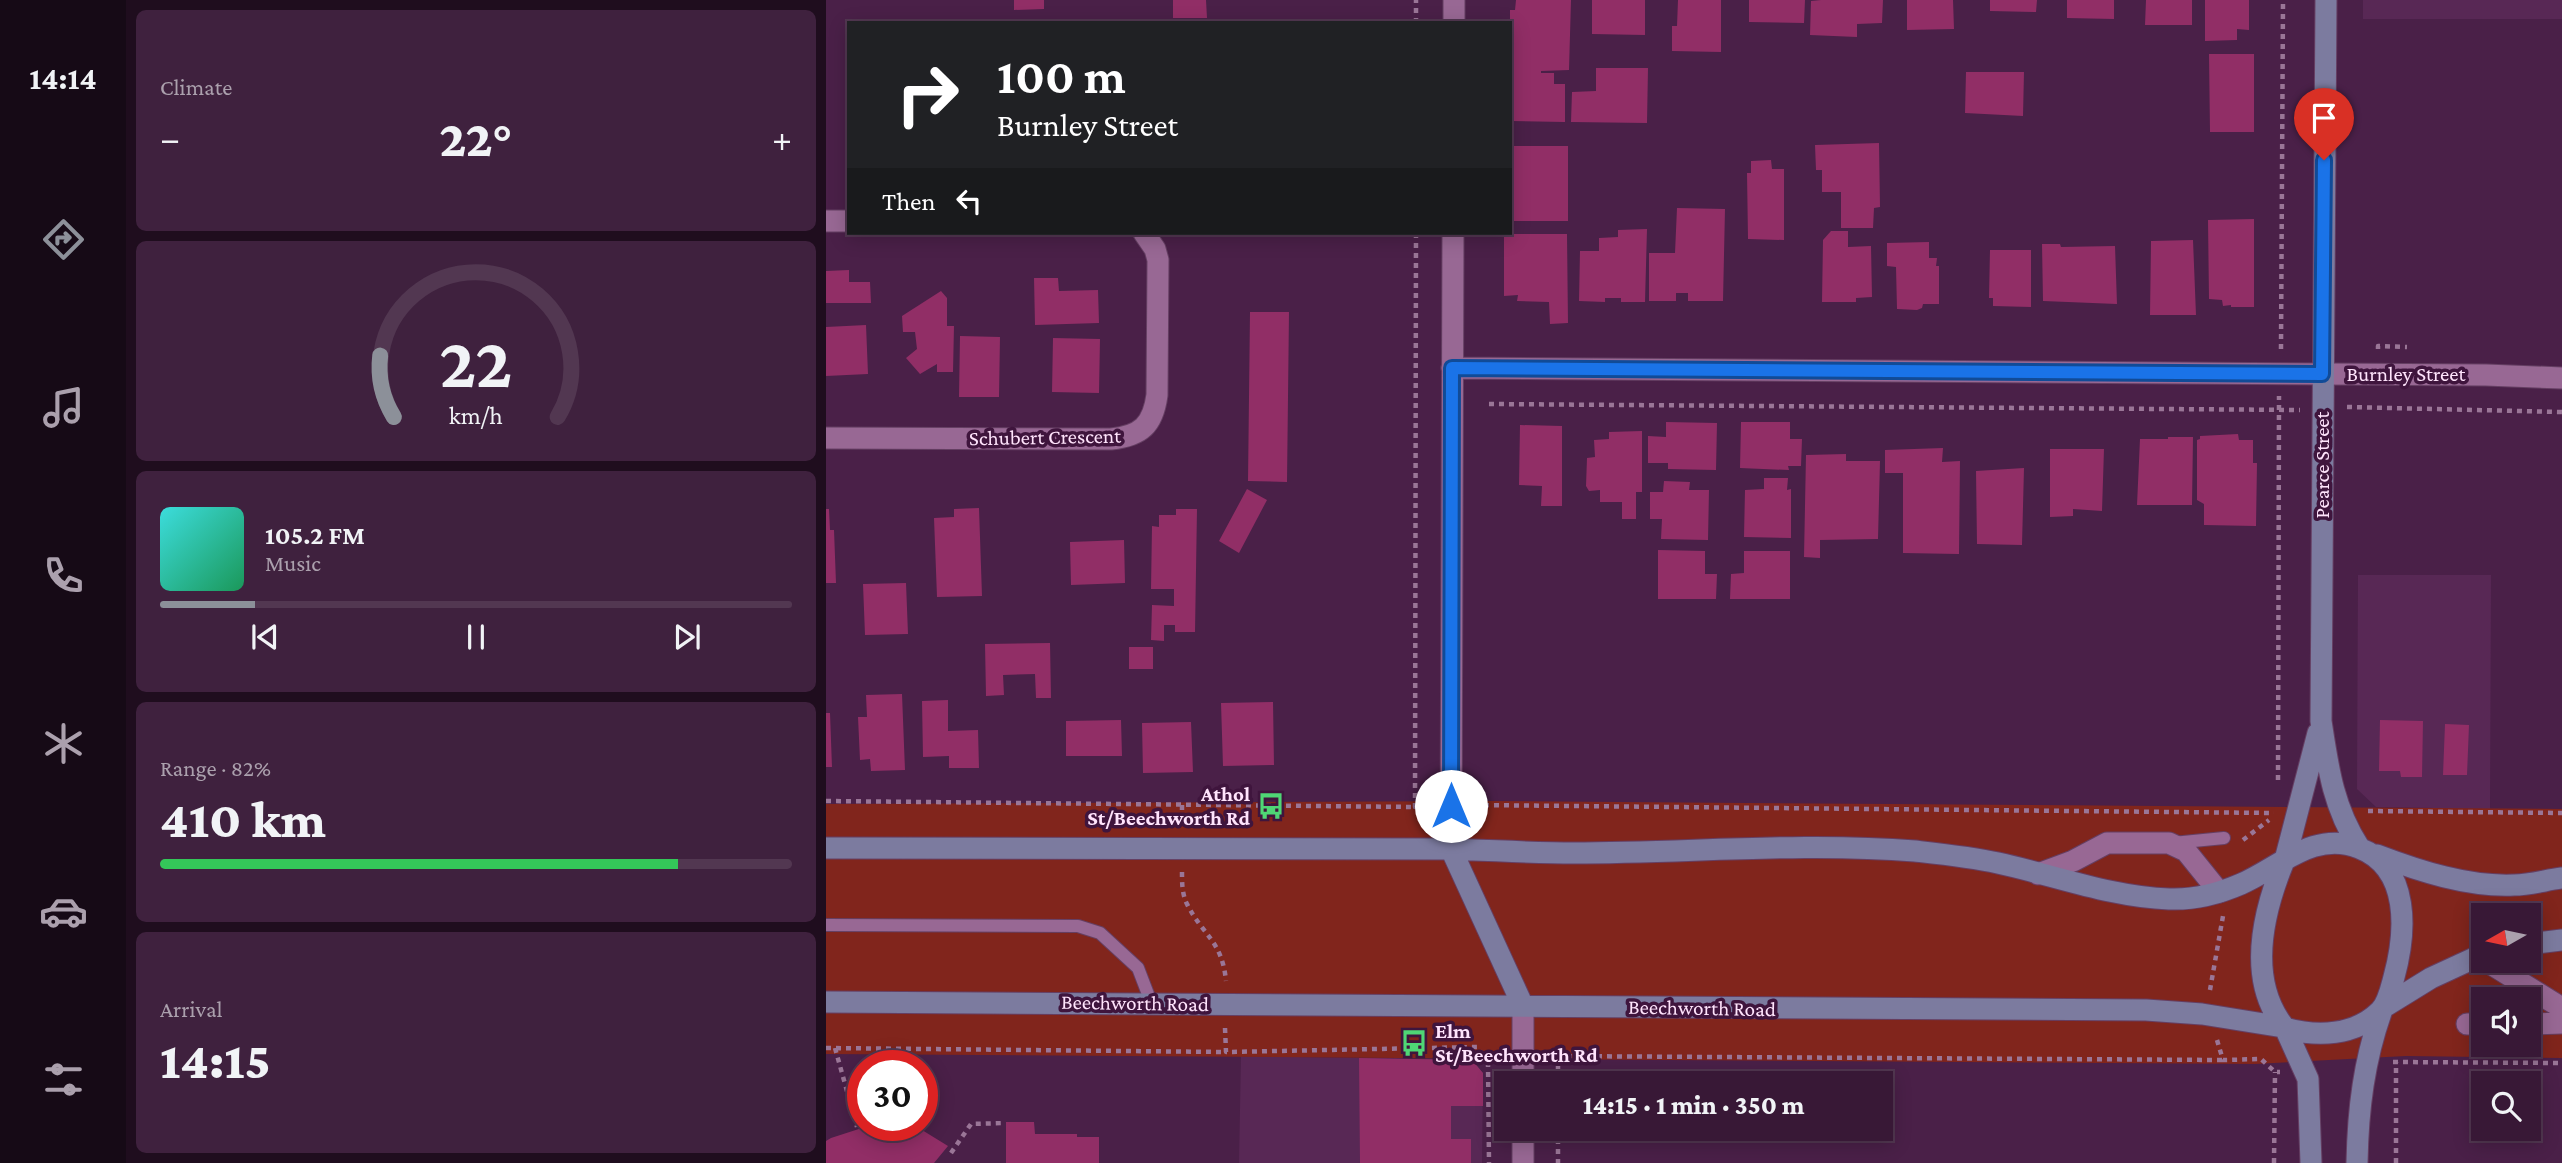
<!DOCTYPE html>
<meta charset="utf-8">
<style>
body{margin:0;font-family:"Crimson Pro",serif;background:#3f213e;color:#f1f3f6;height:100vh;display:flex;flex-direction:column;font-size:26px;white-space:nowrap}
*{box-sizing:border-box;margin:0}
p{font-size:23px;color:#aba0ad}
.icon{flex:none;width:38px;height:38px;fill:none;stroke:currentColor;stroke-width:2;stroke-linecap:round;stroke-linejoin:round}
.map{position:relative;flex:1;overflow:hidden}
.sheet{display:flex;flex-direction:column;gap:10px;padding:10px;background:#1f0d1e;width:700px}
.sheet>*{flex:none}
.hud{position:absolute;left:21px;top:21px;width:665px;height:214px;border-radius:0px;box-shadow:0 4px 18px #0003,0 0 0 2px #523751;background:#202124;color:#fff;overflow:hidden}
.needle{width:46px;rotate:261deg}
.fabs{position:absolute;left:1645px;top:903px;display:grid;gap:14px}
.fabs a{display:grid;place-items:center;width:70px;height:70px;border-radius:0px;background:#381836;box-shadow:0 4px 18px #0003,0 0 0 2px #523751;font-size:35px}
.speed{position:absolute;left:21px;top:1050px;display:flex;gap:14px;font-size:35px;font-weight:700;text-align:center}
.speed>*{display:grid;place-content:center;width:91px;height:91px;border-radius:50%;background:#381836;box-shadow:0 4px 18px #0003,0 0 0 2px #523751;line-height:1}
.speed .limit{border:10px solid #d22;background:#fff;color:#111}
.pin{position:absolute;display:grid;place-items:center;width:60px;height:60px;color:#fff;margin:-72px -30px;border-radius:50% 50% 50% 0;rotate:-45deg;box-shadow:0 0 7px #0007}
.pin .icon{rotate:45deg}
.me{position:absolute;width:77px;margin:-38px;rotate:0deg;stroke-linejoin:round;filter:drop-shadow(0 0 5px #0008)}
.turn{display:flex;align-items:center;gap:24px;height:147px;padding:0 35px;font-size:32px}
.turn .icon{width:91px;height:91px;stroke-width:2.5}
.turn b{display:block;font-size:49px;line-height:60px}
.then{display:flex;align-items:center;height:66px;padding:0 35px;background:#0003;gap:14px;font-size:26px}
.big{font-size:52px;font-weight:800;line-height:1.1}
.sheet .card{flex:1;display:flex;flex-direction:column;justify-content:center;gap:10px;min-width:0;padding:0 24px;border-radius:10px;background:#3f213e}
.sheet .dial{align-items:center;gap:0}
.dial svg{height:182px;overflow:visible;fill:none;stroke:#523751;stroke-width:7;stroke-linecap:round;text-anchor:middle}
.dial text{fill:#f1f3f6;stroke:none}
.song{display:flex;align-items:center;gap:21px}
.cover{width:84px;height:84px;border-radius:10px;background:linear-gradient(135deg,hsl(180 70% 55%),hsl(150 70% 35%))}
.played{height:7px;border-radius:4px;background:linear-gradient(90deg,#8c9099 15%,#523751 15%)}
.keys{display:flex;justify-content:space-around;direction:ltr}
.heat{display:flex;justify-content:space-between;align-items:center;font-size:38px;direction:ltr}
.charge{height:10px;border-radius:5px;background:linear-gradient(90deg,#34c759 82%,#523751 0)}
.trip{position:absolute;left:668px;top:1071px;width:399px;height:70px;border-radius:0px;background:#381836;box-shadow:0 4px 18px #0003,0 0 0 2px #523751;font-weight:800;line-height:70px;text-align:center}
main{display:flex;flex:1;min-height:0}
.tab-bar{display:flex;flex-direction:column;width:126px;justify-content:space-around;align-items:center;background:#160a16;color:#aba0ad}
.tab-bar .icon{width:49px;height:49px}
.tab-bar .active{color:#8c9099}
.tab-bar b{font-size:32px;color:#f1f3f6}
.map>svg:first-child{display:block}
</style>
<main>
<nav class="tab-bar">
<b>14:14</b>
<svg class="icon active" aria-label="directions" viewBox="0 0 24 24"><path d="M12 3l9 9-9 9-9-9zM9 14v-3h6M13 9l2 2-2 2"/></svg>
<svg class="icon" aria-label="music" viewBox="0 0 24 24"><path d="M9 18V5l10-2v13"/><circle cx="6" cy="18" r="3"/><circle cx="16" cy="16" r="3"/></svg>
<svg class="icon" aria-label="phone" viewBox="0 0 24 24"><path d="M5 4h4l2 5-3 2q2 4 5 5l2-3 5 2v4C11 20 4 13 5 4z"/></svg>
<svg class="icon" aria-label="climate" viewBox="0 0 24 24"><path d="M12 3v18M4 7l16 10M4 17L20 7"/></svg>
<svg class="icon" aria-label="car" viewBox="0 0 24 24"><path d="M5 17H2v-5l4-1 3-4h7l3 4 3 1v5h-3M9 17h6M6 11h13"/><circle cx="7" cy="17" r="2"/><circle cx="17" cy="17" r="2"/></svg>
<svg class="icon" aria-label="filters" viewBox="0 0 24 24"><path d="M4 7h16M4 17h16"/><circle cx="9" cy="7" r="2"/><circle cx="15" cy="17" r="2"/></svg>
</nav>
<section class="sheet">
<div class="card"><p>Climate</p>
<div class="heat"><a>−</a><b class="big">22°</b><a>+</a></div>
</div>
<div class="card dial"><svg viewBox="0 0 100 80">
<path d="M14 69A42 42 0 1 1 86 69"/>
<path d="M14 69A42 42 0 0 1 8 42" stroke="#8c9099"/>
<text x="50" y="56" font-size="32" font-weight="700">22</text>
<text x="50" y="72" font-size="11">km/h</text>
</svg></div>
<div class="card">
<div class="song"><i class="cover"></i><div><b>105.2 FM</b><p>Music</p></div></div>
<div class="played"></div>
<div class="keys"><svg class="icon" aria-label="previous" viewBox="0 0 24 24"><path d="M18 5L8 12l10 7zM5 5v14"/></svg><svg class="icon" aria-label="pause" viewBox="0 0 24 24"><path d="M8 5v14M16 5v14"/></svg><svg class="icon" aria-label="next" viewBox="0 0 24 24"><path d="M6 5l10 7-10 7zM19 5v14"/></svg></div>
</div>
<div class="card"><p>Range · 82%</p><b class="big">410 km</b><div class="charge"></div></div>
<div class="card"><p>Arrival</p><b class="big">14:15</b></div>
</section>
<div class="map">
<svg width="1736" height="1163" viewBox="0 0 1736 1163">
<rect width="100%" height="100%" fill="#4a2048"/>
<path fill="#582855" d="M1537 0H1736V19H1537Z
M1532 575H1665L1664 809 1550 807 1531 789Z
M415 1056 646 1060 657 1073 656 1163H413Z"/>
<path fill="#81251c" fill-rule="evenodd" d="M659 801 1736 809V1058L1580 1056 1429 1064 0 1054V804ZM1657 915H1703V961H1657ZM1657 999H1703V1045H1657Z"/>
<path fill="#912e66" d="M188 0H218V9L188 10Z
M347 0H380L381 18H347Z
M690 0H745L743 70 715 71V73H728V84H739V122L684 121 688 36H684V10H689Z
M766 0H819V35L766 34Z
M852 0H895V52L846 51V26H851Z
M923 0H979L978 23 923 22Z
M995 0H1057L1056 23 1031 24V37L984 35 985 1Z
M1081 0H1127L1128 29 1081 30Z
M1164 0H1211L1210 12 1164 11Z
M1241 0H1288V19L1241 18Z
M1320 0H1366V25H1319Z
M1379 0H1423V30L1411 29V40L1379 41Z
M1383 54H1428V132H1384Z
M770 68H822L821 123 745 122 746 92 770 91Z
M1140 72H1198L1197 116 1139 113Z
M19 106H23V156H20Z
M1053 143 1054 207 1048 208 1047 228H1015V192H996V170H990L989 145Z
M684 146H742V221H684Z
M945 160 946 169H958V240L922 239 921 173H925V161Z
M851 208 899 209 897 301H862V293H850V301H823V253H849Z
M1428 219V307H1405V305L1397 306 1396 300 1383 299 1382 220Z
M821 229 819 302H795V298H779V302L753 301 754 251H773V238L792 237V230Z
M1005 231H1022V247L1045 246 1046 297 1030 298V302H996L997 240Z
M678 234H741L742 323 724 324 723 302 691 301 692 295 678 296Z
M1367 240 1370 315H1324L1325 241Z
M1103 242V258H1111L1110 266H1113V304H1097L1096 308 1091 310 1071 309 1070 267 1061 266V243Z
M1216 244H1234L1235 247 1289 246 1291 304 1217 301Z
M1164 250H1205V307L1167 306V298H1163Z
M23 270V282H44L45 303H0V271Z
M208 278H232L233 291 272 290 273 323 209 325Z
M115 291 121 298V326H128L127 372H111V364L94 374 80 358 91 349 89 332H77L76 316Z
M424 312H463L461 482 422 481Z
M40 325 42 374 0 376V327Z
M134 336 174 337 173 397H133Z
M227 338 274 339 273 393 226 392Z
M840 422 891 423 890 470 842 469V463H822V436L840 437Z
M915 422H964V439H976L975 466H962L963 470 914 468Z
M694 425 736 426V506H715L716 486 693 485Z
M816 431V492H810V519H796V502H774V490L763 491 760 486 761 458 769 457 768 440 783 439V432Z
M1412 434 1413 440H1427V463H1431L1430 526 1378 525V504L1371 500V440L1374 439V436Z
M1342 437H1367L1366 505H1311L1314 439H1342Z
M1117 448 1116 462 1134 461 1133 554 1077 553V473H1059V450Z
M1224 449H1278L1276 511 1247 509V516L1224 517Z
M1020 454V461H1054L1052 539 994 540V558L978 557 980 455Z
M1198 468 1196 545 1151 544 1150 471Z
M938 478H962L961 490 965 489V538L918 537 919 490 938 489Z
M838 481 864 482 863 490H883L882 540 835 539 836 519H824V492H837Z
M421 489 441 500 413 553 393 541Z
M153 508 156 596 111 597 108 518 128 517V509Z
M0 509H3L4 530H8L10 583H0Z
M350 509H371L369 632H349V625H338V641L325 640 326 605 348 606V589H325L326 526 333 527V515H350Z
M298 540 299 583 245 585 244 542Z
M832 550 879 551V574H891L890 599H832Z
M918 551H964V599H904L905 574 918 573Z
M80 583 82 634 39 635 37 584Z
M224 643 225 698H210L209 674 177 675 178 695 160 696 159 644Z
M303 647H327V669H303Z
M76 694 79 770 45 771 44 759 34 760 32 717H41L40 695Z
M122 700V731L152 730 153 768H123V756L97 757 96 701Z
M447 702 448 765 397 766 395 703Z
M0 713H4L6 767H0Z
M295 720 296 756H240V721Z
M1554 720 1597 721 1596 777H1575L1574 771H1553Z
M365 722 367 772 317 773 316 723Z
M1619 724 1643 725 1641 775H1617Z
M533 1058 646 1060 657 1073V1106H625V1139H645V1163H534Z
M180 1122H208L209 1134H251V1137H273V1163H180Z
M70 1125 96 1130 122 1146 108 1163H0V1141L5 1138 39 1127Z"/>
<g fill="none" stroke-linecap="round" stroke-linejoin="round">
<defs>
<path id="service" d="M1347 843 1398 838
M0 925 252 926 274 933 312 968 325 1002"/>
<path id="minor" d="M628 23V0
M0 221H23
M626 368 1660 375 1736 378
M0 438 285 439C315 436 327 425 331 395L332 260 329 249 318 233
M625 849 627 233
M1212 874 1247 861 1281 843H1343L1360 851 1393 892
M1660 961 1736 1008
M697 1006V1083
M1641 1024H1657
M1703 1024 1736 1023
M697 1129V1163"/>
<path id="secondary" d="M1500 0 1495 721C1502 767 1507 807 1533 847
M0 848C206 849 412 849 619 849 662 850 705 853 748 853 861 853 976 842 1089 851 1116 854 1145 857 1172 863 1228 875 1285 897 1343 899 1367 900 1392 894 1415 884 1454 867 1488 830 1533 848 1585 868 1580 933 1568 977 1565 988 1562 1003 1554 1011 1529 1036 1491 1037 1459 1028 1420 980 1437 912 1458 861
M625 849 697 1006
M1551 855C1593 871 1642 887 1688 885 1704 885 1720 880 1736 878
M1459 860 1492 733
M1703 944 1736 940
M0 1002 1320 1010 1376 1014 1457 1027
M1558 1007 1605 978 1657 954
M1459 1028 1482 1079 1485 1163
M1531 1163C1532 1109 1538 1060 1556 1010"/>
</defs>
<use href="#service" stroke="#653f63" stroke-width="14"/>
<use href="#minor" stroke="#653f63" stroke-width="23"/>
<use href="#secondary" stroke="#653f63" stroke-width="23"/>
<path stroke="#9a7697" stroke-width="4.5" stroke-dasharray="5 5" stroke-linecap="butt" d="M590 23V0
M590 233 589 807H601
M1455 349 1457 0
M1552 349V346L1581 347
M663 404 1474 410
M1521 407 1736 412
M1452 780 1453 396
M0 801 589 807
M356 805V825
M648 805 1448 813
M1542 811 1736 813
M1417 840 1443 820
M356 872C356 883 356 894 361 904 377 936 396 940 400 981
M1384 990 1397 916
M399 1028 400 1052 651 1047 662 1062 675 1059
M1391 1040 1397 1060 1435 1059 1449 1072H1454
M0 1048 400 1052
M9 1048 31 1127
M721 1056 1397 1060
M732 1056V1083
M662 1062 663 1163
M1567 1062 1736 1063
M732 1129V1163
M125 1153 145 1124 179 1123
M1448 1163 1449 1072
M1570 1163V1062"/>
<use href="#service" stroke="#986894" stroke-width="12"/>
<use href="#minor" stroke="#986894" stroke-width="21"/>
<use href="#secondary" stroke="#7c7b9f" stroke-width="21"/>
</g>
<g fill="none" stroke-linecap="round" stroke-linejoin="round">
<defs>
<path id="route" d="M625 806 626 368 1496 374 1498 160"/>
</defs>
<use href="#route" stroke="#114b97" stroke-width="18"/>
<use href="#route" stroke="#1a73e8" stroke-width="12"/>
</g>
<defs>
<symbol id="bus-bare" viewBox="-9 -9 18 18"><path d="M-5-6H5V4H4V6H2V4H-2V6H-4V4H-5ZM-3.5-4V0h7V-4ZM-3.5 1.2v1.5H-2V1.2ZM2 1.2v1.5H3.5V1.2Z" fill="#4fd675" stroke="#3f153d" stroke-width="2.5" paint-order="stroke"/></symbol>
</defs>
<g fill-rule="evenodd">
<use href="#bus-bare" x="426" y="787" width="38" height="38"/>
<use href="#bus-bare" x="569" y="1024" width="38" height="38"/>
</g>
<g text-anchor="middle" stroke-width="7" stroke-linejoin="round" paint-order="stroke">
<g font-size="21" fill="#ffe4fc" stroke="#3f153d">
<text x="1580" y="381">Burnley Street</text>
<text transform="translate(219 437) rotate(-1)" y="7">Schubert Crescent</text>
<text transform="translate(1496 465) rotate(-90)" y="7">Pearce Street</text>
<text transform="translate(309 1003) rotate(1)" y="7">Beechworth Road</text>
<text transform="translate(876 1008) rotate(1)" y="7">Beechworth Road</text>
</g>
<g font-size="21" font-weight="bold" fill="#ffe4fc" stroke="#3f153d" text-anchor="end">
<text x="424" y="801">Athol<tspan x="424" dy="24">St/Beechworth Rd</tspan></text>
<text x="609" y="1038" text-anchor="start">Elm<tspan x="609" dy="24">St/Beechworth Rd</tspan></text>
</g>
</g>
</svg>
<div class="fabs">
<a><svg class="needle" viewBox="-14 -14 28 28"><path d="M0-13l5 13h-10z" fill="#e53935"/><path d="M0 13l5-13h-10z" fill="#aba0ad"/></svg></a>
<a><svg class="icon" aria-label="sound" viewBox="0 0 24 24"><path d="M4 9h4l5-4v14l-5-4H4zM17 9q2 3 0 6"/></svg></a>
<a><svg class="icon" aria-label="search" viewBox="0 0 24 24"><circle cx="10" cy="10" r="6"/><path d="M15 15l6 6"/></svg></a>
</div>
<div class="speed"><div class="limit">30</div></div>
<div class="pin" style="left:1498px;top:160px;background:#d93025"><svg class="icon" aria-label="arrive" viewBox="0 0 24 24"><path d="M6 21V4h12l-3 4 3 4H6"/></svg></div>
<svg class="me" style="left:625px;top:806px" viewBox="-20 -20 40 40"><circle r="19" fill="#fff"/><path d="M0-13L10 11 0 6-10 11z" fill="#1a73e8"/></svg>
<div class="trip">14:15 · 1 min · 350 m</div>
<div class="hud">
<div class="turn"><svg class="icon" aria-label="right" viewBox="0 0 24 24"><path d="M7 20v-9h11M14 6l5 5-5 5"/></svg><div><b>100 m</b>Burnley Street</div></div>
<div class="then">Then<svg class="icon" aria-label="left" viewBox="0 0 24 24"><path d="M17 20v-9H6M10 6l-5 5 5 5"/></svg></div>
</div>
</div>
</main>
